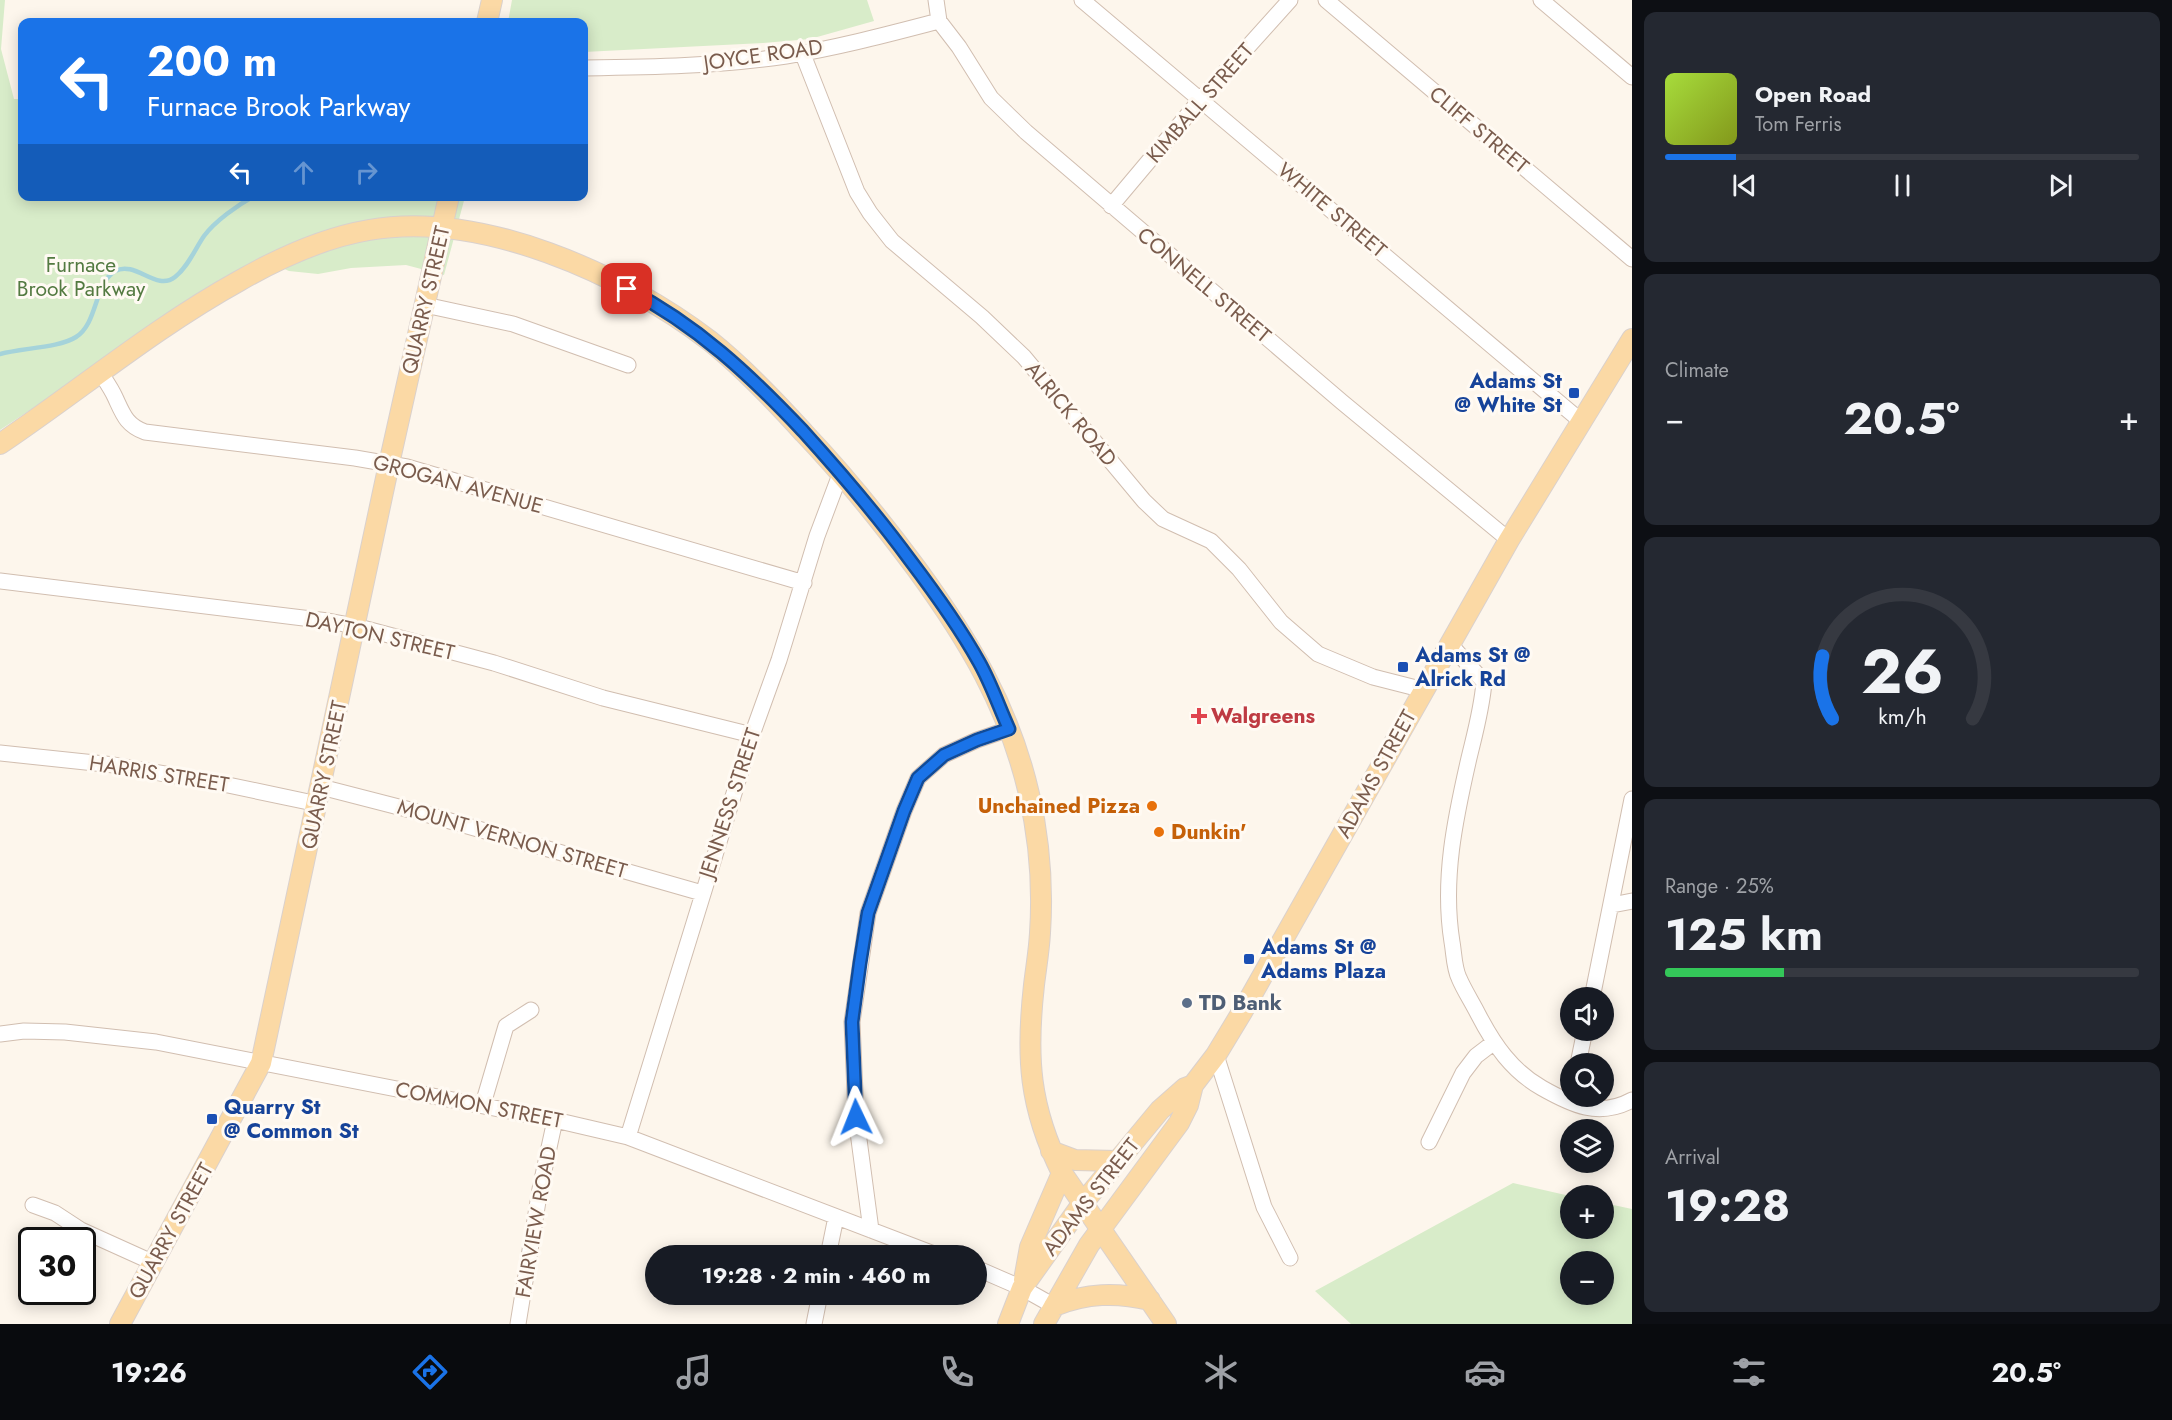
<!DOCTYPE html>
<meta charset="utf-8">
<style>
body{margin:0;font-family:Jost,sans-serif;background:#242831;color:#f1f3f6;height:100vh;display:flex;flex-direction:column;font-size:22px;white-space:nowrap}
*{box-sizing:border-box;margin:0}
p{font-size:20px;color:#9ea1a6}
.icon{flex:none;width:33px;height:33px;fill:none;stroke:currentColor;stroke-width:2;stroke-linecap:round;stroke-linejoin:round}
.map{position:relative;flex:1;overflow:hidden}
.sheet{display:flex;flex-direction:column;gap:12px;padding:12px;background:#0d0f14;width:540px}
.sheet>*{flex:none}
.top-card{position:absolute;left:18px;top:18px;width:570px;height:183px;border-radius:12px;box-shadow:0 3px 15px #0003;background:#1a73e8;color:#fff;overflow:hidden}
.buttons{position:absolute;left:1560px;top:987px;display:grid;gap:12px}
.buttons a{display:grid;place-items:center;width:54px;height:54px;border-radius:50%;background:#171b24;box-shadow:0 3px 15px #0003;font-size:30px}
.speed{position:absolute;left:18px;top:1227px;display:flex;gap:12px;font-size:30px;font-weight:700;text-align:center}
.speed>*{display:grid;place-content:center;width:78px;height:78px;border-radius:50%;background:#171b24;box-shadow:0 3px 15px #0003;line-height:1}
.speed .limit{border:3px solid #111;border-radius:9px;background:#fff;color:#111}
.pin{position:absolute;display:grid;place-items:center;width:51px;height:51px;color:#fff;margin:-26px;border-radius:12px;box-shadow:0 3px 9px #0006}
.me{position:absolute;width:66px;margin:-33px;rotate:358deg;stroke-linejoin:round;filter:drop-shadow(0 0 4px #0008)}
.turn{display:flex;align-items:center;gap:21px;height:126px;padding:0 30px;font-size:27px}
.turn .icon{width:78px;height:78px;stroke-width:2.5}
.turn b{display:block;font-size:42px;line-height:51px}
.lanes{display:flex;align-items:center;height:57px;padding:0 30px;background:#0003;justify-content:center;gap:30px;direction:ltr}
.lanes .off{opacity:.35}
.big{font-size:45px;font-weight:700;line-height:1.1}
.sheet .tile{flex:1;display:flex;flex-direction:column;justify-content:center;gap:9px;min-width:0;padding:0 21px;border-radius:12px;background:#242831}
.sheet .dial{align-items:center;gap:0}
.dial svg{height:156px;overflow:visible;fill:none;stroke:#363941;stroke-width:7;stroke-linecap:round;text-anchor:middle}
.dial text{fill:#f1f3f6;stroke:none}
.song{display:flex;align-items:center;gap:18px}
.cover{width:72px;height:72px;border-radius:9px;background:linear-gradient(135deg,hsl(80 70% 55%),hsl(70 70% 35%))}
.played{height:6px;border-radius:3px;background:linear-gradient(90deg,#1a73e8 15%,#363941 15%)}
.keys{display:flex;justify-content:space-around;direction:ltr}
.heat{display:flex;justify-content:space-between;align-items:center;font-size:33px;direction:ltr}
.charge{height:9px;border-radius:4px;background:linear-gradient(90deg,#34c759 25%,#363941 0)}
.trip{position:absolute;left:645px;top:1245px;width:342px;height:60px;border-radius:30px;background:#171b24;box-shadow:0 3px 15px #0003;font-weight:700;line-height:60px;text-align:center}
.dock{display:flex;height:96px;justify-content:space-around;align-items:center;background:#090b0e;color:#9ea1a6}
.dock .icon{width:42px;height:42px}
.dock .selected{color:#1a73e8}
.dock b{font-size:27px;color:#f1f3f6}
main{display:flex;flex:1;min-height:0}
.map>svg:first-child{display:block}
</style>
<main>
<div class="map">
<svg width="1632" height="1324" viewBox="0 0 1632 1324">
<rect width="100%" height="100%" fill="#fdf6ec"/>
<path fill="#d8ecc9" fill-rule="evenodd" d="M0 0H5L1 49 14 99H22V196L465 197 444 275 406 265 351 268 318 274 289 271 259 258 0 430Z
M512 0H867L874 21 810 39 763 43 584 52V22H508Z
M1513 1183 1570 1196V1228H1604V1203L1632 1209V1324H1351L1315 1291ZM1570 1262H1604V1294H1570Z"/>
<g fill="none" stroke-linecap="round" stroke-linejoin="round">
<path stroke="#a5d3da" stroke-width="4.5" d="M0 354C21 348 59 348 76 337 98 323 94 284 115 271 136 260 156 292 175 277 188 267 195 249 204 236 215 221 238 205 254 196"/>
<defs>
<path id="minor" d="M936 0 939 21 959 47 991 98 1026 132 1342 402 1509 540
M1082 0 1582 422
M1326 0 1632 259
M1541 0 1632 77
M802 52 857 192 870 213 892 241 982 317 1024 357 1144 501 1163 519 1211 541 1239 569 1281 622 1318 654 1373 677 1424 690
M584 68C651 67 719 66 786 56 837 48 889 34 939 21
M1111 206 1201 99 1290 0
M425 305 513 324 628 365
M100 372C105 380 111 388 115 397 123 414 126 425 145 432L355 458 407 467 804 583
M0 581 328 621 355 626 494 663 603 698 752 735
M1449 643 1484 682C1482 708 1475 733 1469 758 1455 819 1442 880 1452 942 1454 953 1454 968 1459 978 1464 990 1472 1002 1478 1014 1494 1045 1512 1071 1542 1088 1572 1105 1599 1118 1632 1100
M0 753 114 765 228 785 318 804
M321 787 422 813 702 893
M1612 905 1632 901
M1592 998 1632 799
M0 1034 24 1031 65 1032 156 1042 555 1120 628 1137 939 1256
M1216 1055 1264 1207 1290 1258
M1578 1064 1585 1030
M483 1104 506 1026 531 1010
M628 1137 752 735 779 660 817 536 841 472
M1429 1142 1463 1073 1476 1056 1493 1043
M33 1205 55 1213 81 1230 154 1263
M871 1230 856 1117 852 1022 868 913 904 811 918 778 944 755 977 740 1009 729
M828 1256 836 1217
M976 1268 1022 1288 1054 1306
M518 1324 540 1189 555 1120
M814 1324 820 1294"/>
<path id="major" d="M487 22 492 0
M0 444C80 390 154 328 239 281 279 258 322 238 369 230 480 210 623 274 710 341 744 368 775 401 804 433 845 476 881 521 916 568 968 639 1009 707 1029 794 1039 838 1043 888 1040 933 1039 951 1036 968 1034 985 1026 1057 1029 1107 1062 1173L1166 1324
M1051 1151 1075 1160 1117 1161
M1024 1280 1030 1247 1062 1173
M1054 1306C1087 1293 1116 1292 1150 1300
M120 1324 261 1063 389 464 449 196
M1008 1324 1022 1288 1082 1204 1160 1110 1185 1088 1193 1085
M1044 1324 1089 1245 1179 1123 1188 1105 1193 1085 1216 1055 1242 1012 1509 540 1632 339"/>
</defs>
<use href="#minor" stroke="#d1beb0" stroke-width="17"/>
<use href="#major" stroke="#dad1cd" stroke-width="22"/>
<use href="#minor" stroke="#fff" stroke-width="15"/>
<use href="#major" stroke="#fbd9a5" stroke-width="20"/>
</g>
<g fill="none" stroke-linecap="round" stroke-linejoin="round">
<defs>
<path id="route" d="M627 289C697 325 750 375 803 431 841 473 877 515 910 560 935 593 959 626 979 662 991 683 999 707 1009 729L977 740 944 755 918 778 904 811 868 913 860 963 852 1022 856 1117"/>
</defs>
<use href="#route" stroke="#114b97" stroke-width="15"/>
<use href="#route" stroke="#1a73e8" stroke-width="10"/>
</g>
<g fill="#1a4fb4" stroke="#fffaf3" stroke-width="2">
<rect x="1568" y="387" width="12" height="12" rx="3"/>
<rect x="1397" y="661" width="12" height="12" rx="3"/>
<rect x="1243" y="953" width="12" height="12" rx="3"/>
<rect x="206" y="1113" width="12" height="12" rx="3"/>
</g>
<path fill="#e0444e" stroke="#fffaf3" stroke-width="2" d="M1196 707h6v6h6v6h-6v6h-6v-6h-6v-6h6z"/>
<g fill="#e8710a" stroke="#fffaf3" stroke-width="2">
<circle cx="1152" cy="806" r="6"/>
<circle cx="1159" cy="832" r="6"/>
</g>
<circle fill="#5c6f8a" stroke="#fffaf3" stroke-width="2" cx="1187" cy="1003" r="6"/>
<g text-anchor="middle" stroke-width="6" stroke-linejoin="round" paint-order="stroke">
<g font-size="21" fill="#7a5c4d" stroke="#fffaf3">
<text transform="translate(763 55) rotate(-8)" y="7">JOYCE ROAD</text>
<text transform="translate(1200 103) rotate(-49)" y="7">KIMBALL STREET</text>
<text transform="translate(1479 130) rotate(40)" y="7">CLIFF STREET</text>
<text transform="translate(1332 210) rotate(40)" y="7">WHITE STREET</text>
<text transform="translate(1204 285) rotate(40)" y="7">CONNELL STREET</text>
<text transform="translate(426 300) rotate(-77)" y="7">QUARRY STREET</text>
<text transform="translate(1071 414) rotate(50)" y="7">ALRICK ROAD</text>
<text transform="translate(458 484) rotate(15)" y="7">GROGAN AVENUE</text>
<text transform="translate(380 636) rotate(13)" y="7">DAYTON STREET</text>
<text transform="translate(159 774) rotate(9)" y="7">HARRIS STREET</text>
<text transform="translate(1376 774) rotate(-61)" y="7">ADAMS STREET</text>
<text transform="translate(324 775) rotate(-78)" y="7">QUARRY STREET</text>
<text transform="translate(730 803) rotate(-72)" y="7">JENNESS STREET</text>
<text transform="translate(512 839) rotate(16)" y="7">MOUNT VERNON STREET</text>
<text transform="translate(479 1105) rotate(11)" y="7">COMMON STREET</text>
<text transform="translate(1091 1197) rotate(-52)" y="7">ADAMS STREET</text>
<text transform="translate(536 1222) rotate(-80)" y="7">FAIRVIEW ROAD</text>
<text transform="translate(171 1231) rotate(-61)" y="7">QUARRY STREET</text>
</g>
<g font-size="21" fill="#537a41" stroke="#fffaf3">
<text x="81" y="272">Furnace<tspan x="81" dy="24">Brook Parkway</tspan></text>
</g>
<g font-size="21" font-weight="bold" fill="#164399" stroke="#fffaf3" text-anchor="start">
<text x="1562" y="388" text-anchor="end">Adams St<tspan x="1562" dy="24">@ White St</tspan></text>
<text x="1415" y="662">Adams St @<tspan x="1415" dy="24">Alrick Rd</tspan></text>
<text x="1261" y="954">Adams St @<tspan x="1261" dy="24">Adams Plaza</tspan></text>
<text x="224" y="1114">Quarry St<tspan x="224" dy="24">@ Common St</tspan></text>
</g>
<g font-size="21" font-weight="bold" fill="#be3a42" stroke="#fffaf3" text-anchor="start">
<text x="1211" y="723">Walgreens</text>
</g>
<g font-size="21" font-weight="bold" fill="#c56008" stroke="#fffaf3" text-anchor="end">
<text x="1140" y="813">Unchained Pizza</text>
<text x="1171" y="839" text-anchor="start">Dunkin'</text>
</g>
<g font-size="21" font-weight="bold" fill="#4e5e75" stroke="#fffaf3" text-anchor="start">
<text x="1199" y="1010">TD Bank</text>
</g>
</g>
</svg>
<div class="buttons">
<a><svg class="icon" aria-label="sound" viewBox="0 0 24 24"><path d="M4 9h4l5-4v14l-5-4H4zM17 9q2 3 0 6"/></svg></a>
<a><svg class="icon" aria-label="search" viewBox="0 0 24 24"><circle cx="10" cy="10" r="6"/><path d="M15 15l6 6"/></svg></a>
<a><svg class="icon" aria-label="layers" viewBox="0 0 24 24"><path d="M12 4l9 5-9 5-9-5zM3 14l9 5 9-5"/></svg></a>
<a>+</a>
<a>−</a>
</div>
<div class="speed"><div class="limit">30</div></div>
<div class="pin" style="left:627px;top:289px;background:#d93025"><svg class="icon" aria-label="arrive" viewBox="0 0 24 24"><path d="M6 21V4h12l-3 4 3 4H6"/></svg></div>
<svg class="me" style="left:856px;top:1117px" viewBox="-20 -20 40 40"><path d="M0-17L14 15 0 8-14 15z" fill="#1a73e8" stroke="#fff" stroke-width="4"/></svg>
<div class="trip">19:28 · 2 min · 460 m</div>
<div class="top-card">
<div class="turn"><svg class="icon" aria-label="left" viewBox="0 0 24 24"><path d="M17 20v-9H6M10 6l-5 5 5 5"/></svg><div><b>200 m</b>Furnace Brook Parkway</div></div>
<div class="lanes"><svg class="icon" aria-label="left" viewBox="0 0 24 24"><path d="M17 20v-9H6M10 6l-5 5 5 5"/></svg><svg class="icon off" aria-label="ahead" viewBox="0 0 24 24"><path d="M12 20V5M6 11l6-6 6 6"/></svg><svg class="icon off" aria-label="right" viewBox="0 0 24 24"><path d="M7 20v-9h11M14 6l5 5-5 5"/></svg></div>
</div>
</div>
<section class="sheet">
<div class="tile">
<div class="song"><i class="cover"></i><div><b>Open Road</b><p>Tom Ferris</p></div></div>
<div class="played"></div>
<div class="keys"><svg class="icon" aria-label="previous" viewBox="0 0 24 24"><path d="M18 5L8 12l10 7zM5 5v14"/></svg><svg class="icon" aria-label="pause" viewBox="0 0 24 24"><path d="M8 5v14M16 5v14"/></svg><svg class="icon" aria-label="next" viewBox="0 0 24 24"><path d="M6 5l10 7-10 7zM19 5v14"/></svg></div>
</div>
<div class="tile"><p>Climate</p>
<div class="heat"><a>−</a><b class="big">20.5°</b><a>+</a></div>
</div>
<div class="tile dial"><svg viewBox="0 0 100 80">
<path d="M14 69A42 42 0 1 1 86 69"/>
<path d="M14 69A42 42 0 0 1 9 37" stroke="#1a73e8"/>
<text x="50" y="56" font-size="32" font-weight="700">26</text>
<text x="50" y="72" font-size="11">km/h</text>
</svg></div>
<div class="tile"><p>Range · 25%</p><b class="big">125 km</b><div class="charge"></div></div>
<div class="tile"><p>Arrival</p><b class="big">19:28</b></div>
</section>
</main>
<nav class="dock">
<b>19:26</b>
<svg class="icon selected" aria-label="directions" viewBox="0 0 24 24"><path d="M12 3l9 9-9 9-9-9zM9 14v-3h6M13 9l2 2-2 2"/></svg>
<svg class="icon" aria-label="music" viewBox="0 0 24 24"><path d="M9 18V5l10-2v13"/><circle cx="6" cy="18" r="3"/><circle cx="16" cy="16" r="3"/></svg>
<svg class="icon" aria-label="phone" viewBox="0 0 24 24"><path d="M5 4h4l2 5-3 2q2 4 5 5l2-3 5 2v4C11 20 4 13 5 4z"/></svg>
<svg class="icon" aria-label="climate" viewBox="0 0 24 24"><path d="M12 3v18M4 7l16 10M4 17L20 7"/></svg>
<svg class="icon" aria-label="car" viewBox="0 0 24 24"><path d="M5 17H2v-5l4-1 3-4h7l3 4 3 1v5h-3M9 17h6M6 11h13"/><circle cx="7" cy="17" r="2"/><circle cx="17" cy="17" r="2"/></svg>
<svg class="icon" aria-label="filters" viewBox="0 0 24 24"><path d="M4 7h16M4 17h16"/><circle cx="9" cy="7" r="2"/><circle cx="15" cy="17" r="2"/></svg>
<b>20.5°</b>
</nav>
